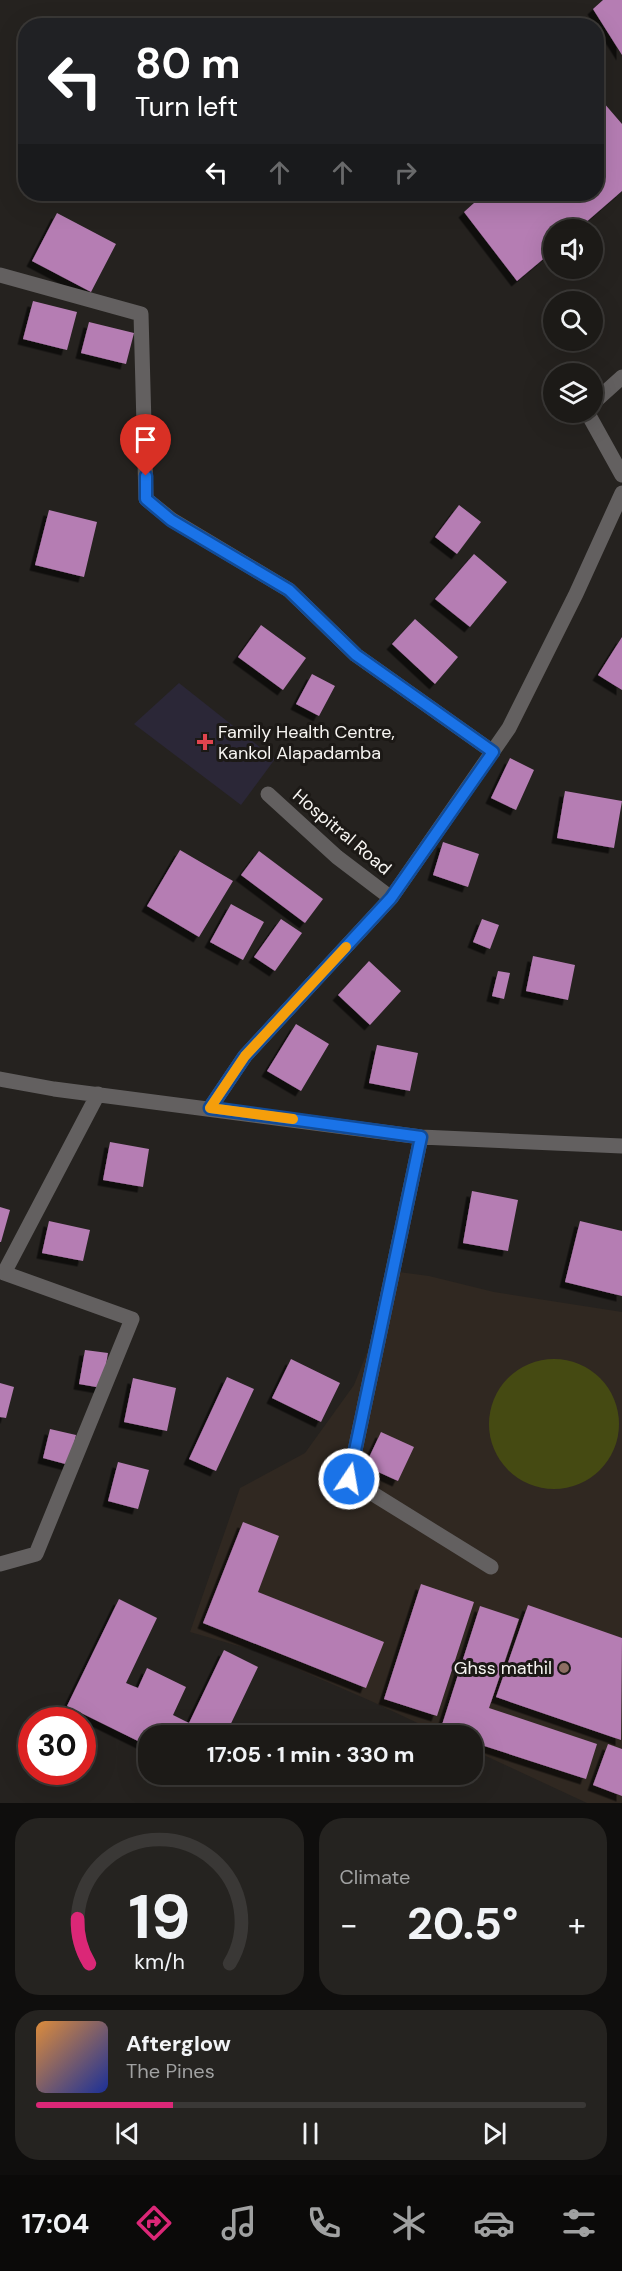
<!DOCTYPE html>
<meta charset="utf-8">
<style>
body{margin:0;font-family:"DM Sans",sans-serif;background:#252320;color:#f1f3f6;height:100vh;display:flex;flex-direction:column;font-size:22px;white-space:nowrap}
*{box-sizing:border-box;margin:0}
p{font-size:20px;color:#a0a1a1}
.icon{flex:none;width:33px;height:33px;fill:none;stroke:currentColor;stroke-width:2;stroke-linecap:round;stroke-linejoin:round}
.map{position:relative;height:1803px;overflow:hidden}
.sheet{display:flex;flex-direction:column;gap:15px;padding:15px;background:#0f0e0d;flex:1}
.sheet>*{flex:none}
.top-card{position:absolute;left:18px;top:18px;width:586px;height:183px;border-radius:24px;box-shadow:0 6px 24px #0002,0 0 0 2px #3a3836;background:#202124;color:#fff;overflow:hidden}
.buttons{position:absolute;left:543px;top:219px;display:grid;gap:12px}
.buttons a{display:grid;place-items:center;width:60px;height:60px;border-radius:50%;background:#1c1a17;box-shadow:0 6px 24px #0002,0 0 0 2px #3a3836;font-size:30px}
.speed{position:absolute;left:18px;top:1707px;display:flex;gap:12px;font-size:30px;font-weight:700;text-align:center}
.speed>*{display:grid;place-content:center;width:78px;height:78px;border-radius:50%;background:#1c1a17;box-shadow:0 6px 24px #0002,0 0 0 2px #3a3836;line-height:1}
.speed .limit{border:9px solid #d22;background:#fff;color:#111}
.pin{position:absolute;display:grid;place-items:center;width:51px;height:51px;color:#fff;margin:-62px -26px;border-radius:50% 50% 50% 0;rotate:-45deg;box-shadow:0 0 6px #0007}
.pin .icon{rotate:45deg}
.me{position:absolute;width:66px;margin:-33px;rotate:12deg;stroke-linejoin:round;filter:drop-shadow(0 0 4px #0008)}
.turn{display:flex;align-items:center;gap:21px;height:126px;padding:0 18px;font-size:27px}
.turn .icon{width:78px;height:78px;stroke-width:2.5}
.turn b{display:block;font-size:42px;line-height:51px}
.lanes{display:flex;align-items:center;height:57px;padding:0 18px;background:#0003;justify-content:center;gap:30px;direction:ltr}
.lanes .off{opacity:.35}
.big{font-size:45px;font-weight:700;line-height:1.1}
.sheet .widget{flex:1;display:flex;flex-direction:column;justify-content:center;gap:9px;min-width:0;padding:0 21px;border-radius:24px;background:#252320}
.sheet .dial{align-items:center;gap:0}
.dial svg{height:156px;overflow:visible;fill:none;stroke:#3a3836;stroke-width:7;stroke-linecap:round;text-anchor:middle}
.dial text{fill:#f1f3f6;stroke:none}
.song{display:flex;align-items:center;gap:18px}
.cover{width:72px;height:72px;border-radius:9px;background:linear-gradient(135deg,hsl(30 70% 55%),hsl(230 70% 35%))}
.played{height:6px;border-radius:3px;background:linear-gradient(90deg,#db2777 25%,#3a3836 25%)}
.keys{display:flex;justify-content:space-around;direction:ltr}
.heat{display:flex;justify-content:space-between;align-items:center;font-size:33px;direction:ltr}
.sheet .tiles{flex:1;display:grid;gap:15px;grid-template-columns:1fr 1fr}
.widget:last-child{grid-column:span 2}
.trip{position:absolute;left:138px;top:1725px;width:345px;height:60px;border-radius:24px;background:#1c1a17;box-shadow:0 6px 24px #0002,0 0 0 2px #3a3836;font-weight:700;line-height:60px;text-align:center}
.dock{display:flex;height:96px;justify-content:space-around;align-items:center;background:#0b0a09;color:#a0a1a1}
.dock .icon{width:42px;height:42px}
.dock .current{color:#db2777}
.dock b{font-size:27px;color:#f1f3f6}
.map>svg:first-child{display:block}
</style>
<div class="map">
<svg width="622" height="1803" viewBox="0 0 622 1803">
<defs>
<filter id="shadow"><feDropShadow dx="-5.5" dy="5.5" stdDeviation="0" flood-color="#0009"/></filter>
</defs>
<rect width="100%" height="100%" fill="#25221f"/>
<path fill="#302821" d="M399 1272 429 1276 494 1292 622 1312V1803H587L473 1750 472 1736 443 1735 371 1701 256 1651 190 1632 240 1488 305 1453 354 1385Z"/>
<path fill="#2b2737" d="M179 683 275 759 241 805 134 724Z"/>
<path fill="#454a12" d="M489 1424a65 65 0 1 1 130 0a65 65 0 1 1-130 0Z"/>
<path fill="#b57db3" filter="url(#shadow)" d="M603 0H622V55L593 9Z
M597 95 622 124V191L577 230H554V250L517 281 464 212 484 194H597Z
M57 213 116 244 91 292 32 261Z
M33 301 77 312 67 350 23 339Z
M89 322 134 333 126 364 81 353Z
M459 505 481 522 457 554 435 537Z
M49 510 97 522 84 577 35 565Z
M474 554 507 582 470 627 435 599Z
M415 619 458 657 435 684 392 644Z
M261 625 306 658 283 690 238 657Z
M622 637V690L598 675Z
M312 674 335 686 319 716 296 704Z
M510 758 534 770 516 810 491 798Z
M565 791 622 801 614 848 557 838Z
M443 842 479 854 468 887 433 875Z
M180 850 233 881 199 937 147 906Z
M259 851 323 899 305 923 241 875Z
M231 904 264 922 243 960 210 942Z
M281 919 302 933 275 971 254 957Z
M482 919 499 925 490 949 473 942Z
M533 956 575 965 568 1000 526 991Z
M369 961 401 991 370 1025 338 995Z
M498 971 510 973 504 999 492 996Z
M296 1024 329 1044 301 1091 267 1071Z
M377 1045 418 1053 410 1091 369 1083Z
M110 1142 149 1149 143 1187 103 1180Z
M472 1191 518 1200 508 1251 463 1243Z
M0 1207 10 1210 1 1242H0Z
M49 1221 90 1230 83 1261 42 1253Z
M580 1221 622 1231V1296L565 1282Z
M85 1350 108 1353 102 1388 79 1384Z
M291 1359 340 1383 321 1422 272 1398Z
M227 1377 254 1389 216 1471 189 1459Z
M133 1378 176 1388 167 1431 124 1422Z
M0 1383 14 1387 6 1418 0 1417Z
M50 1429 76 1435 69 1465 43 1458Z
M381 1432 414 1447 398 1481 365 1466Z
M118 1462 149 1470 138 1509 108 1501Z
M243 1522 279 1536 258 1592 384 1642 366 1688 203 1623Z
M421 1584 474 1602 437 1716 384 1699Z
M119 1599 157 1618 126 1683 138 1688 147 1668 186 1687 173 1715 189 1723 224 1650 258 1667 225 1736H148V1746L67 1706Z
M528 1605 622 1638 621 1740 496 1697Z
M480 1606 519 1619 489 1708 597 1744 586 1779 472 1742V1736H453L440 1731Z
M608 1744 622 1749V1796L593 1785Z"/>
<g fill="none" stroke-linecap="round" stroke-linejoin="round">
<path stroke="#636060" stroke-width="15" d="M0 275 141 314 146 499 172 520 289 590 356 655 493 752
M592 404 622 377
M587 412 622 475
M268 794 337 857 391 898
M0 1079 54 1089 421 1137 622 1146
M210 1108 245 1056 391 898 509 728 576 594 622 493
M421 1137 349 1479 491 1567
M0 1564 36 1554 132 1319 4 1273 98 1094"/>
</g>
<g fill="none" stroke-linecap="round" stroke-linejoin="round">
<defs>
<path id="route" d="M146 476V499L171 520 289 590 356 655 493 752 391 898 245 1056 210 1108 421 1137 349 1479"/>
</defs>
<use href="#route" stroke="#114b97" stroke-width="15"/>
<use href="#route" stroke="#1a73e8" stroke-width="10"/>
<path stroke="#f59e0b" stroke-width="10" d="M293 1119 210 1108 245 1056 346 947"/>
</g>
<path fill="#e0444e" stroke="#1c1916" stroke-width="2" d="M202 733h6v6h6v6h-6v6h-6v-6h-6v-6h6z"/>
<circle fill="#8d6e63" stroke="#1c1916" stroke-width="2" cx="564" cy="1668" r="6"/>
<g text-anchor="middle" stroke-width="6" stroke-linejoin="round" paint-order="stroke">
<g font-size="18" fill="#f7f5f2" stroke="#1c1916" text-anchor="start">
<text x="218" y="738">Family Health Centre,<tspan x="218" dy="21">Kankol Alapadamba</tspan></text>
<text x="552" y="1674" text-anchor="end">Ghss mathil</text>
</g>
<g font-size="18" fill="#f7f5f2" stroke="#1c1916">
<text transform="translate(342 832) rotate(40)" y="6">Hospitral Road</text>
</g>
</g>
</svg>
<div class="buttons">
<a><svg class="icon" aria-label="sound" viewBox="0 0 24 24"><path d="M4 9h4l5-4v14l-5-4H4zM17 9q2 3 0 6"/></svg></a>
<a><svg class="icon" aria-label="search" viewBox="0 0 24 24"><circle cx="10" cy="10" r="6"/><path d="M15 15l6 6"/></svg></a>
<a><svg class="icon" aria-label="layers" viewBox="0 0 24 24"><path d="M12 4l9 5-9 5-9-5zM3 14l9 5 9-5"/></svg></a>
</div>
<div class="speed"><div class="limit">30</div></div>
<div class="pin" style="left:146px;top:476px;background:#d93025"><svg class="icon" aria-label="arrive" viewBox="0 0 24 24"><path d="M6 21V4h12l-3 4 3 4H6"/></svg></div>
<svg class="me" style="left:349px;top:1479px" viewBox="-20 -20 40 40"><circle r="17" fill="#1a73e8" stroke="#fff" stroke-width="3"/><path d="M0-11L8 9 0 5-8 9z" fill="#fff"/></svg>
<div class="trip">17:05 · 1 min · 330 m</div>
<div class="top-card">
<div class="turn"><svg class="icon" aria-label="left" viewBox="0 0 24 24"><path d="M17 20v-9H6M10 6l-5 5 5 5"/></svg><div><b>80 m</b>Turn left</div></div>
<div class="lanes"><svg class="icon" aria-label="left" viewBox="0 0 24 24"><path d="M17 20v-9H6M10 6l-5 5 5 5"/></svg><svg class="icon off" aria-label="ahead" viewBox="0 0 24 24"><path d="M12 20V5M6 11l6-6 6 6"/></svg><svg class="icon off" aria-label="ahead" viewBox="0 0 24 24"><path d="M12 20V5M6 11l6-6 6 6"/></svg><svg class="icon off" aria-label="right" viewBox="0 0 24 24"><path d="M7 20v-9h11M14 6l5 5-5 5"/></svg></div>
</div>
</div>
<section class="sheet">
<div class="tiles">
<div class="widget dial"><svg viewBox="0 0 100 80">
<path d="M14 69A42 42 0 1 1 86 69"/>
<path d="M14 69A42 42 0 0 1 8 46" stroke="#db2777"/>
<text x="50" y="56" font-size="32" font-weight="700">19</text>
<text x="50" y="72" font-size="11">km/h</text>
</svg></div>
<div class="widget"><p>Climate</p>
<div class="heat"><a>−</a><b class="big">20.5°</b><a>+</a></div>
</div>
<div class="widget">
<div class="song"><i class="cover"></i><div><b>Afterglow</b><p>The Pines</p></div></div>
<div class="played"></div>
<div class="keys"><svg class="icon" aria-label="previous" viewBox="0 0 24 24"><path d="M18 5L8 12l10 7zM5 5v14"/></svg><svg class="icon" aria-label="pause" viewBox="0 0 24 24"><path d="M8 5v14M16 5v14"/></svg><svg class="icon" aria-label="next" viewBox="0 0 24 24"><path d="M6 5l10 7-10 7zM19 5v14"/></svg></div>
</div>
</div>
</section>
<nav class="dock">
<b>17:04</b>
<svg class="icon current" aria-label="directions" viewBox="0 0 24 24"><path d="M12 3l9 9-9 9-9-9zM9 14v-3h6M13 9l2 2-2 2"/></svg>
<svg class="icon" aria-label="music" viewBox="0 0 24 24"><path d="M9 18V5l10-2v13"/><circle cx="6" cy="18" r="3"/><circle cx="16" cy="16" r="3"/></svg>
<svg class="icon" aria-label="phone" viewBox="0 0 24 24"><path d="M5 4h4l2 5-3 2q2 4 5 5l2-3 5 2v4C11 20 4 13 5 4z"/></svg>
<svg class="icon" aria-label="climate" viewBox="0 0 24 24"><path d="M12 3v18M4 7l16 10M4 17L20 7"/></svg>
<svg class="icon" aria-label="car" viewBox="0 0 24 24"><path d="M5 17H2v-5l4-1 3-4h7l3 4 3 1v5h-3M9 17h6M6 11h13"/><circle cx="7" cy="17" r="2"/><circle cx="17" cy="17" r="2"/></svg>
<svg class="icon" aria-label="filters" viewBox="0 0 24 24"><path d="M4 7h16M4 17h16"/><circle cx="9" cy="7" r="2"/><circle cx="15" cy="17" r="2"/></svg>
</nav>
